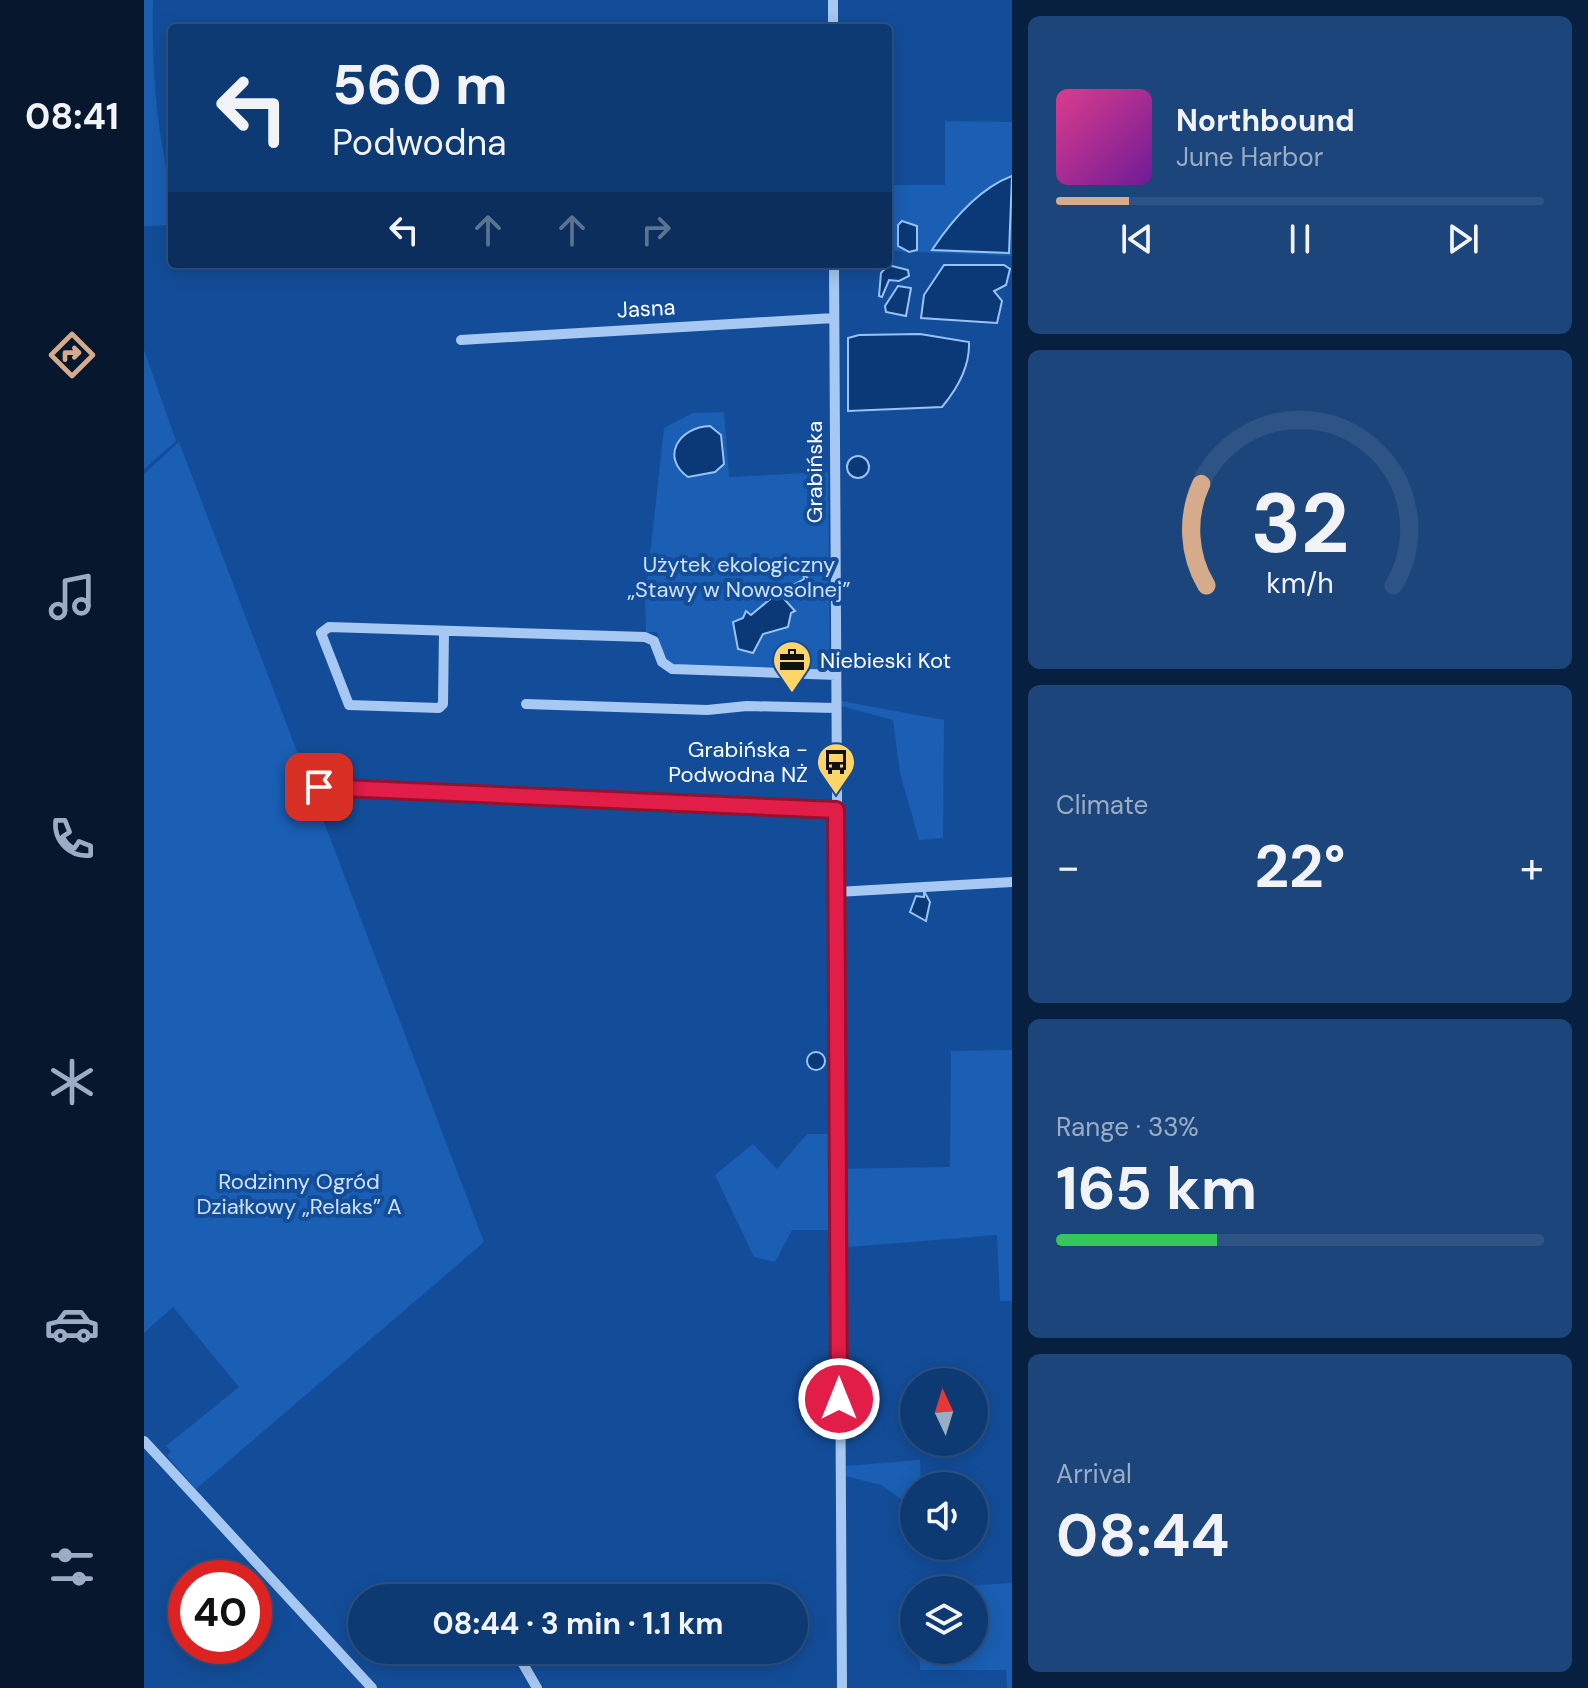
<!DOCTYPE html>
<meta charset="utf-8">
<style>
body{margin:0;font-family:"DM Sans",sans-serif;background:#1c457b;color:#f1f3f6;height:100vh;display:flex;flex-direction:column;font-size:30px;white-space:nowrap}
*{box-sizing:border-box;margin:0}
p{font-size:26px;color:#9badc4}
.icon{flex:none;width:44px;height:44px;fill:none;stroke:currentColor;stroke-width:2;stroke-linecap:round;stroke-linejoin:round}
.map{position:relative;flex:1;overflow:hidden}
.panel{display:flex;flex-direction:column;gap:16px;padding:16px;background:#08203f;width:576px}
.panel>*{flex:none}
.top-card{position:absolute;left:24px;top:24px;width:724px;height:244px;border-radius:8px;box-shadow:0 4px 20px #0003,0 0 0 2px #2e5485;background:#0e3a73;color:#f1f3f6;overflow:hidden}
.needle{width:52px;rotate:356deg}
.buttons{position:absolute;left:756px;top:1368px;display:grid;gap:16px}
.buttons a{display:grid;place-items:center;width:88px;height:88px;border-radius:50%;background:#0e3a73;box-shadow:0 4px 20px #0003,0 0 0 2px #2e5485;font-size:40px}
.speed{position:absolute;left:24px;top:1560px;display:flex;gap:16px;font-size:40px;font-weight:700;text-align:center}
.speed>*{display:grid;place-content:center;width:104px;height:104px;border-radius:50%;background:#0e3a73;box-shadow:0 4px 20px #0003,0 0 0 2px #2e5485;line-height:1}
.speed .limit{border:12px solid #d22;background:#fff;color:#111}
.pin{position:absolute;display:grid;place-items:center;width:68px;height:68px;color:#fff;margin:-34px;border-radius:16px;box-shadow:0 4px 12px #0006}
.me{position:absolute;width:88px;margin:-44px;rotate:0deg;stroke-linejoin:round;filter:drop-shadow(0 0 6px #0008)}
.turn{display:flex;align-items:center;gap:28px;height:168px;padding:0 32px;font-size:36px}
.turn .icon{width:104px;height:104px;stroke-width:2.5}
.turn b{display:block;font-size:56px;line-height:68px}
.lanes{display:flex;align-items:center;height:76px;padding:0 32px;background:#0003;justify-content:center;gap:40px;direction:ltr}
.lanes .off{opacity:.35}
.big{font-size:60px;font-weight:700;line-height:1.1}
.panel .widget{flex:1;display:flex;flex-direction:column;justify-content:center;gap:12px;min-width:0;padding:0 28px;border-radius:12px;background:#1c457b}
.panel .dial{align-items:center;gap:0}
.dial svg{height:208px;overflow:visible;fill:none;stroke:#2e5485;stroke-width:7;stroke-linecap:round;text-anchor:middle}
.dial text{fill:#f1f3f6;stroke:none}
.song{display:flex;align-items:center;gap:24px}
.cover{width:96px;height:96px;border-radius:12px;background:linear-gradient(135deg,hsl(330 70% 55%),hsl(280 70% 35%))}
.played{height:8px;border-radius:4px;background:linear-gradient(90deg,#d6ab8b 15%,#2e5485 15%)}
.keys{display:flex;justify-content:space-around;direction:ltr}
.heat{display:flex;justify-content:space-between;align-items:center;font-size:44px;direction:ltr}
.charge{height:12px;border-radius:6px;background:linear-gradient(90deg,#34c759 33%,#2e5485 0)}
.trip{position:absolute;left:204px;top:1584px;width:460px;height:80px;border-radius:40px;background:#0e3a73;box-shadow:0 4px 20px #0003,0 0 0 2px #2e5485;font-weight:700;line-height:80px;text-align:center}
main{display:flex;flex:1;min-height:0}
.dock{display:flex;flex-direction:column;width:144px;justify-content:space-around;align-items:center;background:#06172e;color:#9badc4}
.dock .icon{width:56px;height:56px}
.dock .on{color:#d6ab8b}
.dock b{font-size:36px;color:#f1f3f6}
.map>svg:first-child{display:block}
</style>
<main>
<nav class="dock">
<b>08:41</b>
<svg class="icon on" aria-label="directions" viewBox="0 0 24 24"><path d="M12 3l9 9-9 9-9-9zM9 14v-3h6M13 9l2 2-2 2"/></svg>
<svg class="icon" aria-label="music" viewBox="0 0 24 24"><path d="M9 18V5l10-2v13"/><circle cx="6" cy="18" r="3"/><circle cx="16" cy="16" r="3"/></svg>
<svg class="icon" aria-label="phone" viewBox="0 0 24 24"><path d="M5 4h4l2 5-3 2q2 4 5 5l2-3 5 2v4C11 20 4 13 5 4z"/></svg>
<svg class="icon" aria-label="climate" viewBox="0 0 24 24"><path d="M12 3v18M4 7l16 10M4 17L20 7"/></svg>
<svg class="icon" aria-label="car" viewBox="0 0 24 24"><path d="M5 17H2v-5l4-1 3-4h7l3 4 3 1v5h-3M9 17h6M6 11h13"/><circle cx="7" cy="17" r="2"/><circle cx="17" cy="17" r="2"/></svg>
<svg class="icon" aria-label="filters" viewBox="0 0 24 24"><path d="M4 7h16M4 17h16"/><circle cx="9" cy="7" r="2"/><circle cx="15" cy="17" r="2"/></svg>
</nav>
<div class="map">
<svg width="868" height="1688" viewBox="0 0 868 1688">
<rect width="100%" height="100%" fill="#134d99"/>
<path fill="#1a5fb4" d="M0 0H9C8 44 10 89 16 132 21 165 28 191 28 225L0 226Z
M801 121 868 122V256L747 251 748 185H801Z
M0 350 32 441 0 469Z
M580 412 585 477 684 472 686 671 532 666 522 659 513 632H502L501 600 520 428 549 413Z
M35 442 340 1242 52 1489 23 1456 27 1451 22 1446 95 1387 29 1307 0 1333V474Z
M697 701 800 720 799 838 775 840 756 773 749 720 697 706Z
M868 1050V1301H856L853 1235 704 1247 699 1230H648L631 1262 610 1257 571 1175 609 1144 633 1169 663 1134H685L686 1169 806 1167 807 1051Z
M776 1460 777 1486H770V1508L737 1485 701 1476 702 1466Z
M868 1583V1688H863L862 1670H776L775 1650H830V1590L786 1588Z"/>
<path fill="#0b3876" stroke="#98c3f6" stroke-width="2" d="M868 176 865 253 788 250C808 220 834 189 868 176Z
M758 221 773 226V250L765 252 754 246V225Z
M744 265 764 270 765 276 755 281 745 280 738 297 735 296 737 273Z
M800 265H860L866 269 862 285 850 291 858 301 853 323 777 318 780 295Z
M754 286 767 288 762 316 742 312 741 306Z
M776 334 825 342C826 366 813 389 798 407L704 411V338L715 335Z
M566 426 577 435 580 464 571 472 544 477C516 457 535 427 566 426Z
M703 467a11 11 0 1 1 22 0a11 11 0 1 1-22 0Z
M659 573 671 587 658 586V593L652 594 651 589 646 600 640 599 651 611 647 613 644 627 619 634 609 653 594 649 589 622 599 618 602 611 607 615 631 595 643 593 642 589 660 579Z
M780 891 786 902 782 921 766 912 772 896 780 897Z
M663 1061a9 9 0 1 1 18 0a9 9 0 1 1-18 0Z"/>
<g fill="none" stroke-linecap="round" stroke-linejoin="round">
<path stroke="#a6c8f3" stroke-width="10" d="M689 0V28
M690 264 698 1688
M317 340 690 318
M300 631 299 704 295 708 205 705 177 633 185 627 501 637 510 641 518 662 528 669 692 675
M382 704 563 710 603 706 691 708
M175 787 692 810
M693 892 868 882
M0 1441 228 1688
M371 1650 393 1688"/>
</g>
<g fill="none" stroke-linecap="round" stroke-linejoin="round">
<defs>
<path id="route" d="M175 787 692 810 695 1399"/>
</defs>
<use href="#route" stroke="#92132f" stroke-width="20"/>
<use href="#route" stroke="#e11d48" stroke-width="14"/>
</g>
<defs>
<symbol id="office-pin" viewBox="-11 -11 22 30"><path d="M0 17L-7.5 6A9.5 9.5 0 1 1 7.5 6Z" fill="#ffd468" stroke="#134d99"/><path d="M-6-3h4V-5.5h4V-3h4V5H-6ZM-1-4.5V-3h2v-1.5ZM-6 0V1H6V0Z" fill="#111"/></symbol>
<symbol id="bus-pin" viewBox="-11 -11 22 30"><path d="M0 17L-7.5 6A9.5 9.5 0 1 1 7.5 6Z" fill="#ffd468" stroke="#134d99"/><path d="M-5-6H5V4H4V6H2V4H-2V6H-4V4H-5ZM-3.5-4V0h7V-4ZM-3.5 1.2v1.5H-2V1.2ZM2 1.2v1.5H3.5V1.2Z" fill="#111"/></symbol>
</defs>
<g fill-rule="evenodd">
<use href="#office-pin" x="626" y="638" width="44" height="60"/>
<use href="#bus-pin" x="670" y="740" width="44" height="60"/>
</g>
<g text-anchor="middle" stroke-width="8" stroke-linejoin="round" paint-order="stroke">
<g font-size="22" fill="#fff" stroke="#134d99">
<text transform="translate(502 308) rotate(-3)" y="8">Jasna</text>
<text transform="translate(670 472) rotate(-90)" y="8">Grabińska</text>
</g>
<g font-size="22" fill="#cee3fd" stroke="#134d99">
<text x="595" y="572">Użytek ekologiczny<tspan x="595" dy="25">„Stawy w Nowosolnej”</tspan></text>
<text x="155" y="1189">Rodzinny Ogród<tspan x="155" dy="25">Działkowy „Relaks” A</tspan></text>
</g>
<g font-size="22" fill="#fff" stroke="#134d99" text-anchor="start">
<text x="676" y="668">Niebieski Kot</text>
<text x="664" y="757" text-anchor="end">Grabińska -<tspan x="664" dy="25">Podwodna NŻ</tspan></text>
</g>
</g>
</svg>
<div class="buttons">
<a><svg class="needle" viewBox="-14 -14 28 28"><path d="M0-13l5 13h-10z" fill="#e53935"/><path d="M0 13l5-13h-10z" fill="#9badc4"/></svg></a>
<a><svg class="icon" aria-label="sound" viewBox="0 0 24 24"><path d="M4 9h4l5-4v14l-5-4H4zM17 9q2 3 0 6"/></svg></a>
<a><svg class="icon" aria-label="layers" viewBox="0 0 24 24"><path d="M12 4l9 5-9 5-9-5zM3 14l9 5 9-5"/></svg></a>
</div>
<div class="speed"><div class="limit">40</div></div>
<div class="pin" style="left:175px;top:787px;background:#d93025"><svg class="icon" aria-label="arrive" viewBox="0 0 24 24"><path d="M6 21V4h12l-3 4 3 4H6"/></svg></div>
<svg class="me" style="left:695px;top:1399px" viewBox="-20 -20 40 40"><circle r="17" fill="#e11d48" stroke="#fff" stroke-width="3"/><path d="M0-11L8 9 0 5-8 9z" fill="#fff"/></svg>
<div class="trip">08:44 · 3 min · 1.1 km</div>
<div class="top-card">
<div class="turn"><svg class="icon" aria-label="left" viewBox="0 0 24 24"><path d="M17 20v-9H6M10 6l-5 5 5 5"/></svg><div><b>560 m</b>Podwodna</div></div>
<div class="lanes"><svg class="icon" aria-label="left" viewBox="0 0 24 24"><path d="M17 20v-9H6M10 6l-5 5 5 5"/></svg><svg class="icon off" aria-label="ahead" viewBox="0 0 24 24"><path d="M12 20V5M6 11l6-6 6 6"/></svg><svg class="icon off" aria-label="ahead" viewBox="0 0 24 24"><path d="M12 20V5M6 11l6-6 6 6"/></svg><svg class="icon off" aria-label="right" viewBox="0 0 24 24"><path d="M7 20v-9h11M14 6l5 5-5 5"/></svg></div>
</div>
</div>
<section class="panel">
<div class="widget">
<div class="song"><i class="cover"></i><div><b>Northbound</b><p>June Harbor</p></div></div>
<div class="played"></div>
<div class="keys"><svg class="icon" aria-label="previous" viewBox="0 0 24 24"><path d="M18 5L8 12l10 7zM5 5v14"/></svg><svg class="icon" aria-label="pause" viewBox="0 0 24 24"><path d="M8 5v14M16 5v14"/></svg><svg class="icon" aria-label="next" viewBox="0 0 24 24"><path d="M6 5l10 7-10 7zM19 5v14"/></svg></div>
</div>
<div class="widget dial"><svg viewBox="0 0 100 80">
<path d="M14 69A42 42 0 1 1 86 69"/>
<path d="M14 69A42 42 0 0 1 12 30" stroke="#d6ab8b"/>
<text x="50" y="56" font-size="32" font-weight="700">32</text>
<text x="50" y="72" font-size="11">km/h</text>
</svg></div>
<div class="widget"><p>Climate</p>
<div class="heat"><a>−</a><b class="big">22°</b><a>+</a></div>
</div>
<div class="widget"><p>Range · 33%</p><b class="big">165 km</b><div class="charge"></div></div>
<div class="widget"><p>Arrival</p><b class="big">08:44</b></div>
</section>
</main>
